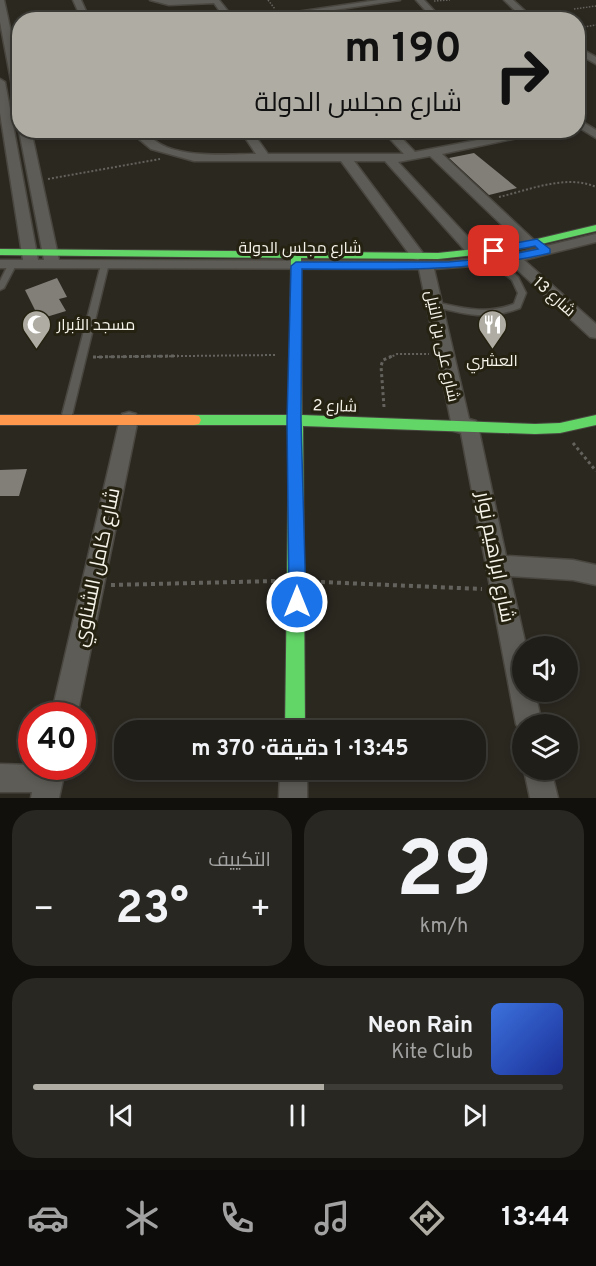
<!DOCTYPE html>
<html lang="ar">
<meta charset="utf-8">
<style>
body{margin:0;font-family:Overpass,Cairo,sans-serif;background:#282721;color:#f1f3f6;direction:rtl;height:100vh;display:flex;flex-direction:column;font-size:22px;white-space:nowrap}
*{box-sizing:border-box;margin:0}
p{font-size:20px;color:#a2a2a2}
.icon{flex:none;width:33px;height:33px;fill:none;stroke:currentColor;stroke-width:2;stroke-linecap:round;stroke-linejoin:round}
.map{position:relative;height:798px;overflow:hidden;direction:ltr}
.panel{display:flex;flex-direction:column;gap:12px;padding:12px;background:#12100d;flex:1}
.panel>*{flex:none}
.top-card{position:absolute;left:12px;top:12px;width:573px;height:126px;border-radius:24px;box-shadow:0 3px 9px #0003,0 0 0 2px #3d3c37;direction:rtl;background:#afada3;color:#111;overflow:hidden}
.fabs{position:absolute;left:512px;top:636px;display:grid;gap:12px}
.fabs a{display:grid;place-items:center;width:66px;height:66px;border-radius:50%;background:#201e18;box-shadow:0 3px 9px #0003,0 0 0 2px #3d3c37;font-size:30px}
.speed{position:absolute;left:18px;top:702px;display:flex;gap:12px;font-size:30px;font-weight:700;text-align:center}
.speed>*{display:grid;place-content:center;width:78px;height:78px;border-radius:50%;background:#201e18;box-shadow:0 3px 9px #0003,0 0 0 2px #3d3c37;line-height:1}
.speed .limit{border:9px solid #d22;background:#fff;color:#111}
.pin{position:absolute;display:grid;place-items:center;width:51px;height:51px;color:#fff;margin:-26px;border-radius:12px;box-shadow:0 3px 9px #0006}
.me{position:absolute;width:66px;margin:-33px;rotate:0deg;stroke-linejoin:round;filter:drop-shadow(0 0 4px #0008)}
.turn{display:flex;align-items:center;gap:21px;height:126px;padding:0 24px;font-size:27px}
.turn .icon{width:78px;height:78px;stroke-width:2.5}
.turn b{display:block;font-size:42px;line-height:51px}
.big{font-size:45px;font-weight:700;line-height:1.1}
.panel .widget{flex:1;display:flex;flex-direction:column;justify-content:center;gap:9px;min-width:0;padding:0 21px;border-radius:24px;background:#282721}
.panel .dial{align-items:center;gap:0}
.dial b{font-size:78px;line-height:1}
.song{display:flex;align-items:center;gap:18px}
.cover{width:72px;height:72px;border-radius:9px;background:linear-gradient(135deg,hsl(220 70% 55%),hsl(230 70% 35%))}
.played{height:6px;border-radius:3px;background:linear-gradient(90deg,#afada3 55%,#3d3c37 55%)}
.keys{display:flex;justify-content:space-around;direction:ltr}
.heat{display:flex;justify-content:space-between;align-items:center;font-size:33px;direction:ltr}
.panel .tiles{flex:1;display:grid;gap:12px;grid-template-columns:1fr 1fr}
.widget:last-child{grid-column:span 2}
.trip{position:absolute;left:114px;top:720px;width:372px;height:60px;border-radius:24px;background:#201e18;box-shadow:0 3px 9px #0003,0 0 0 2px #3d3c37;font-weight:700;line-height:60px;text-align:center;direction:rtl}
.tab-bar{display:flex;height:96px;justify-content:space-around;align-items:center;background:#0d0c0a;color:#a2a2a2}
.tab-bar .icon{width:42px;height:42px}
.tab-bar .active{color:#afada3}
.tab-bar b{font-size:27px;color:#f1f3f6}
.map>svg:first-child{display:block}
</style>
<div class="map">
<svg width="596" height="798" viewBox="0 0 596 798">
<rect width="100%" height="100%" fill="#2b2820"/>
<path fill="#827f79" d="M474 153 517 188 489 195 449 158Z
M57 278 67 297 59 299 66 311 43 318 40 312 35 310 25 290Z
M27 469 19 496H0V470Z"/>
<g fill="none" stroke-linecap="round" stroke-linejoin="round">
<defs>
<path id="lane" d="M490 259H496L518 277 526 293 520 308C486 321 466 314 432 306L431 304 435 302C463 308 485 315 514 304L518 293 512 280 490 263Z
M10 261H16L17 263 4 288 0 290V281Z
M102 261H108L109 263 71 419 69 421H63L61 419Z"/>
<path id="street" d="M0 0H4L20 74V105L15 102 0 22Z
M73 0H81L90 20H82Z
M150 0H219L235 20H226L214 3 169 5Z
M378 0H400L269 20H242Z
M416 0H424L443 20H434Z
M504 0H513L535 20H525Z
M578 47 596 57V64L578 54Z
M0 79 5 82 38 260H44L19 130H31L59 260 449 261 513 254 596 234V242L524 260 596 324V338L590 337 510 263 434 269 469 419 476 421 478 426 506 556 573 560 596 565V585L573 580 510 576 526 646H522V692H535L542 724H522V734L516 724 461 433 454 431 452 426 419 269 0 268V260H23L0 113Z
M578 119 596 130V138L578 127Z
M134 130H145C164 161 225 154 256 154L240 130H251L268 154H404L382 130H394L415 152 529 130H555L442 154 535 241 537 244 535 247H525L430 156 398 162 480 250 482 253 475 257 470 256 385 161H354L425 256 418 260 413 259 341 161H194L151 149 139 139Z
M129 412 136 414 138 419 77 716H51L120 419 122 414Z
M0 764 66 766 59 798H31L32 792H0Z
M280 770H307V798H279Z
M524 770H551L558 798H530Z"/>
<path id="fast" d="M596 225V231L512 251 438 259 301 258 302 415 535 424 560 423 596 415V425L560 433 535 434 303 426 305 730H285L289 425H194L189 424 187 420 189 416 194 415H289L291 258 0 255V249L438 253 512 245Z"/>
<path id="slow" d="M0 415H194L199 416 201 420 199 424 194 425H0Z"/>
</defs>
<use href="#lane" stroke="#48463f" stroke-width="3"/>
<use href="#street" stroke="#48463f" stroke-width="3"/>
<use href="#fast" stroke="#48463f" stroke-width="2"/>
<use href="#slow" stroke="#48463f" stroke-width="2"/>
<path stroke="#64625c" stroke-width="1.5" stroke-dasharray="1.5 1.5" stroke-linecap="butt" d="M268 0 275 9
M434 1 450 0
M574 9 596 6
M377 18 379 20
M138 20 158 17 159 10
M578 28 596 25"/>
<path stroke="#64625c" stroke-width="2" stroke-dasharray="2 2" stroke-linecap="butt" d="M48 179 160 159
M499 197C529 190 566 174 596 187
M93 357 275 355
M389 358 397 354H429"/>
<path stroke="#64625c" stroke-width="3" stroke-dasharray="3 3" stroke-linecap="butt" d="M93 357 178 356
M384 407 381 366 383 360 392 356
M573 443 596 471"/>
<path stroke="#64625c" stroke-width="4" stroke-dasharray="4 4" stroke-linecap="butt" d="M321 582 482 589
M111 585 276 581"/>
<use href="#lane" fill="#5e5c56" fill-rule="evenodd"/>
<use href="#street" fill="#5e5c56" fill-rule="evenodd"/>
<use href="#fast" fill="#63d668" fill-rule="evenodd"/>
<use href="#slow" fill="#ff974d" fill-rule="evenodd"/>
</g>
<path fill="#1a73e8" stroke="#114b97" stroke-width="1.5" d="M537 239 550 249V253C468 273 385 269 302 269L301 420 306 602 304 608 297 610 291 608 289 602 287 420 291 266 296 262H448L493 258 538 249 535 246 494 254 490 253V248Z"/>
<defs>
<symbol id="mosque-pin" viewBox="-11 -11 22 30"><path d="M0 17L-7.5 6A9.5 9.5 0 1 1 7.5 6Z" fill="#afada3" stroke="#252212"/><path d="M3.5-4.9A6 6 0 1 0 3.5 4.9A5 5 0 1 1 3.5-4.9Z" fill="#fff"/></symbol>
<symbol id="restaurant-pin" viewBox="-11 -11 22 30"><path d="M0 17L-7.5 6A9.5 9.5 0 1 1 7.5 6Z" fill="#afada3" stroke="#252212"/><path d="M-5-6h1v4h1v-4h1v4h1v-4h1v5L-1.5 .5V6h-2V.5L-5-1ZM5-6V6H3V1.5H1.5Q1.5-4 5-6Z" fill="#fff"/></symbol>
</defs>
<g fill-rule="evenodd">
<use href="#mosque-pin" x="20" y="308" width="33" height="45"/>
<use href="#restaurant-pin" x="476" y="308" width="33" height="45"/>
</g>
<g text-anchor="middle" stroke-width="6" stroke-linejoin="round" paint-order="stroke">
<g font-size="16" fill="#f6f4ea" stroke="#252212">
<text x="300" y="253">شارع مجلس الدولة</text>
<text transform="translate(555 296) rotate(42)" y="6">شارع 13</text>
<text transform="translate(443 346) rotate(78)" y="6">شارع على بن النيل</text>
<text transform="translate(335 405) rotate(2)" y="6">شارع 2</text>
</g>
<g font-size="16" fill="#f6f4ea" stroke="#252212" text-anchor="start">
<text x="57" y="330">مسجد الأبرار</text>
<text x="492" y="366" text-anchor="middle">العشري</text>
</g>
<g font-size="20" fill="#f6f4ea" stroke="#252212">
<text transform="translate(496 557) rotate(79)" y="7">شارع ابراهيم نوار</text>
<text transform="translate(96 567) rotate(-78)" y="7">شارع كامل الشناوي</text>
</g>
</g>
</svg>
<div class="fabs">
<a><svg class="icon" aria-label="sound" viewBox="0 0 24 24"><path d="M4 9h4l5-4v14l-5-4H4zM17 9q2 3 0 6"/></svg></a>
<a><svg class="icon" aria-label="layers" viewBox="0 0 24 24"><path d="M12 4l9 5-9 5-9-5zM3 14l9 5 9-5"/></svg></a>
</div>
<div class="speed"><div class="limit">40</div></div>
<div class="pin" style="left:494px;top:251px;background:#d93025"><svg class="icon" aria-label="arrive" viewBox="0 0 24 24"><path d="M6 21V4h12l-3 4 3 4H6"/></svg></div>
<svg class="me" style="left:297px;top:602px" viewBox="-20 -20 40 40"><circle r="17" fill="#1a73e8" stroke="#fff" stroke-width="3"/><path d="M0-11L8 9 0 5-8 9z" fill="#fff"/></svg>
<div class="trip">13:45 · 1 دقيقة · 370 m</div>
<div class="top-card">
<div class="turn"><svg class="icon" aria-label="right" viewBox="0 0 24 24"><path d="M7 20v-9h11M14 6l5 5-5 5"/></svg><div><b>190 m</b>شارع مجلس الدولة</div></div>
</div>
</div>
<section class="panel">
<div class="tiles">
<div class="widget dial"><b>29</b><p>km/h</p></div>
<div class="widget"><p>التكييف</p>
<div class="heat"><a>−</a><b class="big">23°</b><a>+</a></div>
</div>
<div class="widget">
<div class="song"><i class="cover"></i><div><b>Neon Rain</b><p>Kite Club</p></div></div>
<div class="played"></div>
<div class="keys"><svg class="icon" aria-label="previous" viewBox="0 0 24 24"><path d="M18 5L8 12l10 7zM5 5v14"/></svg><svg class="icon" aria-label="pause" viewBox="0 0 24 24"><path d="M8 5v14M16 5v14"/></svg><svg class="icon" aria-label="next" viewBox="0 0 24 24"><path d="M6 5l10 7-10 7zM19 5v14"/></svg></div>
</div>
</div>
</section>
<nav class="tab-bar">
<b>13:44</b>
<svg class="icon active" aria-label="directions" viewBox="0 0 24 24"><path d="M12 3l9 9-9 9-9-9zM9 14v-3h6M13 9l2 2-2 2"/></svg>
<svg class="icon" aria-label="music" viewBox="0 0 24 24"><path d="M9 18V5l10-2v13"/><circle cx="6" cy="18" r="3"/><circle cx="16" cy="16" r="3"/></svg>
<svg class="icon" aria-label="phone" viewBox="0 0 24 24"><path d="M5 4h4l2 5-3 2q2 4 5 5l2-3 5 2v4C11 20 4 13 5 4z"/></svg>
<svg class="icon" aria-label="climate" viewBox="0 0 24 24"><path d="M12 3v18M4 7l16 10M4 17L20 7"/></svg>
<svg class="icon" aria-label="car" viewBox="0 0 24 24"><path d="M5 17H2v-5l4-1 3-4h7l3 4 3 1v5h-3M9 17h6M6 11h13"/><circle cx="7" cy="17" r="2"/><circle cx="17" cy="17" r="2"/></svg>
</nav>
